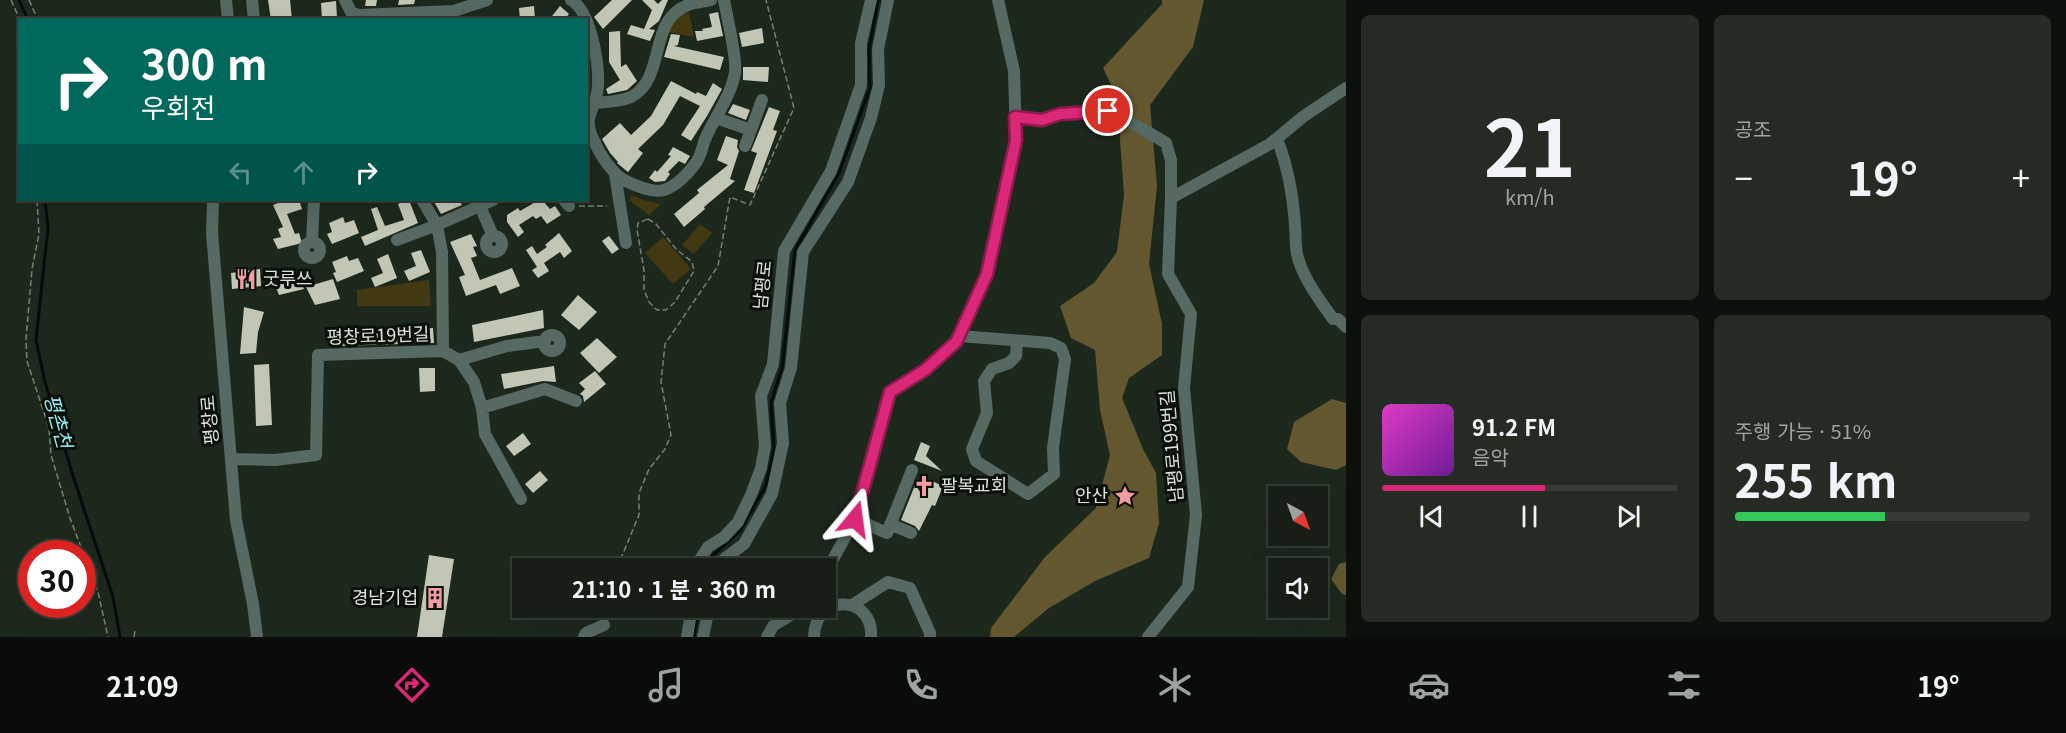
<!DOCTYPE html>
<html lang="ko">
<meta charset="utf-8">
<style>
body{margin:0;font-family:Georgia,"Noto Sans KR",serif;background:#232b23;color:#f1f3f6;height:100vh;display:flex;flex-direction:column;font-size:22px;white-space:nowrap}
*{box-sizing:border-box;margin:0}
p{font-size:20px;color:#9ea2a1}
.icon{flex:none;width:33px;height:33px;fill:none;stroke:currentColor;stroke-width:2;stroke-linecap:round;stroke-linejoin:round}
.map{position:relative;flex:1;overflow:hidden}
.details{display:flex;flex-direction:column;gap:15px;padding:15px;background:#0c100c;width:720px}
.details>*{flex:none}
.hud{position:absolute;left:18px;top:18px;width:570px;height:183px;border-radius:0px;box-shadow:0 6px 24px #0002,0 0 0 2px #353c35;background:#00695c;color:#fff;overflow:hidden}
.needle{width:39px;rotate:139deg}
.buttons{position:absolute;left:1268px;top:486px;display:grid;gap:12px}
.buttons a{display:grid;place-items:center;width:60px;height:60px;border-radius:0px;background:#161e16;box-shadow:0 6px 24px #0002,0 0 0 2px #353c35;font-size:30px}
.speed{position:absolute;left:18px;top:540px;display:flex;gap:12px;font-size:30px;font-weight:700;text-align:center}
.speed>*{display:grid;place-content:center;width:78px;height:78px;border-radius:50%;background:#161e16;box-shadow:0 6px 24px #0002,0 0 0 2px #353c35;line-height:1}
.speed .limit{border:9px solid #d22;background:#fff;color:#111}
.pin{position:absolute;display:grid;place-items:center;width:51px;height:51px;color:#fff;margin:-26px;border:3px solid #fff;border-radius:50%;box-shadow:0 2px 6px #0007}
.me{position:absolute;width:66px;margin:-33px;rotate:16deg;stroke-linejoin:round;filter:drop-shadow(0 0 4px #0008)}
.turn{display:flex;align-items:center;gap:21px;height:126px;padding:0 24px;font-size:27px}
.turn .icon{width:78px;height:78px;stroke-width:2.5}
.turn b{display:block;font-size:42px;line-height:51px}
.lanes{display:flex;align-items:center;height:57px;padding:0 24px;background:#0003;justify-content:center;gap:30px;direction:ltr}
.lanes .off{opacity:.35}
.big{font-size:45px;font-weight:700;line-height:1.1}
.details .card{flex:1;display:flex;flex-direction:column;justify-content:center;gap:9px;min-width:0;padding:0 21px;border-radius:9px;background:#232b23}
.details .dial{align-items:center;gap:0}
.dial b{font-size:78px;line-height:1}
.song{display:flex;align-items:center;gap:18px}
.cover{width:72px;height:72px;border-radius:9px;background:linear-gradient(135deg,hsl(310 70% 55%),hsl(280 70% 35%))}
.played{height:6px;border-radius:3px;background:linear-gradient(90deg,#db2777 55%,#353c35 55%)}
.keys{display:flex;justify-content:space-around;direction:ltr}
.heat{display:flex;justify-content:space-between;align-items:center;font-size:33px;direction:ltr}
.charge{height:9px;border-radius:4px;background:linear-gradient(90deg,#34c759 51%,#353c35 0)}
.details .tiles{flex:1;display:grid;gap:15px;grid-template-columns:repeat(2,1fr)}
.trip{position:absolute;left:512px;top:558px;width:324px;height:60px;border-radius:0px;background:#161e16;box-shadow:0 6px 24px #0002,0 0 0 2px #353c35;font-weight:700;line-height:60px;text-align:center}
.menu{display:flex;height:96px;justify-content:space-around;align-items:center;background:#090c09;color:#9ea2a1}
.menu .icon{width:42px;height:42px}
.menu .on{color:#db2777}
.menu b{font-size:27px;color:#f1f3f6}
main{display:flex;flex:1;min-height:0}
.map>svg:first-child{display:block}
</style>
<main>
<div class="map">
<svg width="1346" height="637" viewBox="0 0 1346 637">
<rect width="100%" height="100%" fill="#1d281d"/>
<path fill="#423811" d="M689 12 694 37 668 32 678 16Z
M632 195 643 200 661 204 649 215 629 200Z
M700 224 712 233 694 254 682 245Z
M663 237 691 269 673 284 645 253Z
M429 280 431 306H357V290Z"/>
<path fill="#63572f" d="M1162 0H1204L1193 47 1150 105 1157 186 1149 264 1162 324V355L1129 378 1122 398 1143 449 1156 473 1159 523 1149 558 1095 581 1049 608 1014 637H990L991 628 1045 557 1096 508 1110 455 1100 410 1095 350 1071 338 1060 306 1094 283 1117 252 1124 195 1117 97 1103 68 1162 4Z
M1332 399 1346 403V465L1336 470 1301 462 1287 449 1294 422Z
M1346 562V595L1342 594 1331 579 1339 564Z"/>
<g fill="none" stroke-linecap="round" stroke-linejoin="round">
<path stroke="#000c0d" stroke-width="3" d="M19 0 28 20
M45 200 48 228 36 340 45 382 73 476 113 597 120 637
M706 568 712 556 740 531 766 485 774 448 771 403 782 368 795 250 839 173 870 88 869 50 878 0
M694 637 698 608"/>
</g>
<path fill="#c1c6b5" d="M268 0H290L292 20H271Z
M366 0H377L376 6H365Z
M399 0H415L414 4 398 5Z
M612 0H632L603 29 594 17Z
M642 0H654L658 4 662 0H668L659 21 649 29 655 30 650 41 627 34 631 25 644 29 652 10Z
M336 1 337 18 322 20 321 3Z
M534 6 535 20H520L519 8Z
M560 6 569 14 564 20H549Z
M718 12 723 36 697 41 695 31H703L702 29 712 27 709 14Z
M762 28 764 43 742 47 739 33Z
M620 31 621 67 626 64 637 81 627 90 608 94 606 89 620 80 609 62V32Z
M671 34 680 35 678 45 674 46 724 57 720 70 664 57Z
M743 67H769L768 82 743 80Z
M671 81 696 94 697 92 706 96 713 83 722 89 707 116 691 141 681 135 700 106 680 96 663 125 638 149 643 153 628 172 617 163 618 162 610 153 602 139 620 123 631 135 651 116Z
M733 104 750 110 746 120 728 113Z
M769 107 780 111 773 130 777 131 754 193 744 190 757 153 751 151Z
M726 136 738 140 737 147 739 151 730 179 735 181 704 207 705 209 684 227 674 214 699 193 697 190 728 165 717 160Z
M673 147 690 156 685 164 679 161 668 172 670 174 665 181 655 182 649 178 655 170 657 172 671 156 668 155Z
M280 200H299L302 209 287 214 295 234 299 233 302 243 278 249 273 239 281 237 278 229 283 227 273 205 281 202Z
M409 200 418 223 365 246 361 237 378 230 371 209 377 207 385 226 404 220 398 204Z
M433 200H459L462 205 441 214Z
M539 200H542L550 209 555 206 561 215 547 224 541 216 536 219 533 216 519 225 524 232 518 237 507 222V215L518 208 520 211Z
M343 217 345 223 354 220 359 233 332 244 327 234 332 232 329 223Z
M559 233 572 251 564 258 560 252 544 263 549 271 538 278 532 270 537 267 526 250 532 246 537 254 547 247 545 245Z
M471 234 477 246 473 247 477 256 471 258 480 280 512 268 520 286 500 294 496 285 466 296 459 277 465 275 450 242Z
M609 236 619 249 612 254 602 241Z
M421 250 430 272 409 281 404 271 416 266 411 253Z
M388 254 397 278 375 287 371 278 383 273 377 259Z
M347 256 349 261 358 258 364 271 337 282 333 273 336 272 332 262Z
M260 269 261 286 232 289 231 273Z
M293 270 296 279 300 278 304 289 279 295 275 285 283 282 279 274Z
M333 279 340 299 315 305 306 287Z
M578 295 597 312 579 330 561 315Z
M244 307 264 312 258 332 256 353 240 354Z
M543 310 544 328 474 342 472 325Z
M433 328 434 343 336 346 335 333Z
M597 338 617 357 599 373 580 353Z
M269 364 272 425 256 426 254 365Z
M554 366 556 382 543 381 504 389 501 374Z
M419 368H435V391L420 392Z
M595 371 606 384 584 402 583 396 580 394 585 389 579 383Z
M523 433 531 444 514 456 506 446Z
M921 442 930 446 926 456 942 471 914 460Z
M540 471 548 480 533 493 525 484Z
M932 481 943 486 935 506 932 505 919 531 915 526 901 520 915 485 921 493 924 486 929 488Z
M429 555 454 559 442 637H417Z"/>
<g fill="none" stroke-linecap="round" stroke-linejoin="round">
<path stroke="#778077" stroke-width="1.5" stroke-dasharray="6 3" stroke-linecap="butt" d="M11 0 20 20
M29 0 38 20
M37 200 39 234 32 269 26 339 27 361 49 428 51 455 70 518 98 592 108 637
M579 206H607
M648 219 656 224 676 249 692 262 694 271 675 302 666 310H657L649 302 644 290V270L637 230 638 223Z
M617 568 639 515V493L649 469 665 449 671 435 661 382 665 344 718 266 730 197 750 205 794 108 766 0
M134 637 135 630"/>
<path stroke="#566a63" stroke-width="12" d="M226 0 228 20
M252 0 254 20
M345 0 351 12 359 15 454 11 487 0
M571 0C591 11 599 63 598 85 597 112 579 114 596 145 600 154 607 164 614 172 621 181 652 194 664 190 676 186 688 174 695 164 702 156 702 144 707 135 716 115 732 94 735 72 737 57 727 17 724 0
M594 103C606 102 620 102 631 97 667 78 647 20 688 5 695 2 704 2 711 0
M1015 117 1042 120 1061 114 1108 111 1141 128 1166 143 1171 160V198
M716 118 751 130 762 100
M1277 139C1288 167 1293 196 1295 225 1296 235 1295 245 1297 254 1302 277 1319 299 1333 319H1338L1346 327
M745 146 751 130
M615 174 626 243
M213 200 212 233 236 520 253 604 257 637
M422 200 437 225 442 252 443 351
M564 200 569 206
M480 206 493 236
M486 244a8 8 0 1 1 16 0a8 8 0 1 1-16 0Z
M397 240 437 225 493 200
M312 241 314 200
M304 250a8 8 0 1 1 16 0a8 8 0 1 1-16 0Z
M544 343a8 8 0 1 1 16 0a8 8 0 1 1-16 0Z
M959 336 1050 343 1061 348 1065 359 1053 448 1054 474 1028 494 976 461 972 449 987 413 984 381 992 369 1009 363 1016 356 1017 341
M459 360 507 346 545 341
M482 408 545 389 576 401
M231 459 275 460 316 455 318 355 443 351 459 360 474 382 482 408 485 434 521 499
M855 519 887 533 912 470
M890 524 911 533
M698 568 699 561 708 547 724 537 738 522 751 495 761 468 765 446 761 396 773 364 784 251 831 171 861 85V43L871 0
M718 568 724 559 744 544 772 494 783 443 780 403 791 368 803 252 848 182 871 118 879 85 878 49 888 0
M825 574 855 519 890 392 925 370 956 342 987 274 1016 140 1014 71 998 0
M852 605 888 582 910 588 930 633V637
M584 637 586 633 604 625
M687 637 692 608
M703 637 709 608
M767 637 773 626 802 608
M814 637C815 592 874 595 871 637
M1148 637 1188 587 1196 515 1184 388 1191 314 1168 274 1171 198 1270 144 1304 116 1346 88"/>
</g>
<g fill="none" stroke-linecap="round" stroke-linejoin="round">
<defs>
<path id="route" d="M855 519 890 392 925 370 956 342 959 336 987 274 1016 140 1015 117 1042 120 1060 114 1108 111"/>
</defs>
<use href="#route" stroke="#8e194d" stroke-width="15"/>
<use href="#route" stroke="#db2777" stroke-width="10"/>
</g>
<defs>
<symbol id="restaurant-bare" viewBox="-9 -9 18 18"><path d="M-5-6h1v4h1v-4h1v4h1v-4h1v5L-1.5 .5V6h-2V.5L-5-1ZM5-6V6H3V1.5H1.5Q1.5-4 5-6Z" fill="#f49b9f" stroke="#0a0f0a" stroke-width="2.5" paint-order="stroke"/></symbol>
<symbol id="church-bare" viewBox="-9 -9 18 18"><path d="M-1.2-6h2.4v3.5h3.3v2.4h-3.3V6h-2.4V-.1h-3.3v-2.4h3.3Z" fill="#f49b9f" stroke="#0a0f0a" stroke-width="2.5" paint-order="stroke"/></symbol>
<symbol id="sight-bare" viewBox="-9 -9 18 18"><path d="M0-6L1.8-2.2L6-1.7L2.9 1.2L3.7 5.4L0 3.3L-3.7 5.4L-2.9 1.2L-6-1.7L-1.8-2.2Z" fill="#f49b9f" stroke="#0a0f0a" stroke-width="2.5" paint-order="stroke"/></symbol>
<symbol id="building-bare" viewBox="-9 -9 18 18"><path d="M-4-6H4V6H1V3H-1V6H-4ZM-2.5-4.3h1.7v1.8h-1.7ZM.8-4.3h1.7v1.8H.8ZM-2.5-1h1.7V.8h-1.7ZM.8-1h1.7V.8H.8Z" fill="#f49b9f" stroke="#0a0f0a" stroke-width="2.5" paint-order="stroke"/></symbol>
</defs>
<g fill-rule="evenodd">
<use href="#restaurant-bare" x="231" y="264" width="30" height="30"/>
<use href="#church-bare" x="909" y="471" width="30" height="30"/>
<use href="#sight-bare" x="1110" y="481" width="30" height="30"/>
<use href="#building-bare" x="420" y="583" width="30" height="30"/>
</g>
<g text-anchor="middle" stroke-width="6" stroke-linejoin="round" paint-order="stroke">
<g font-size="18" fill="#dde4dd" stroke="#0a0f0a" text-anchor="start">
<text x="263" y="285">굿루쓰</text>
<text x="941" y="492">팔복교회</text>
<text x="1108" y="502" text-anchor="end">안산</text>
<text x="418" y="604" text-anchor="end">경남기업</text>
</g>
<g font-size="18" fill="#dde4dd" stroke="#0a0f0a">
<text transform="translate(763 285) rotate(-84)" y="6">남평로</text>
<text transform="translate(378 336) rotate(-2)" y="6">평창로19번길</text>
<text transform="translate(210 420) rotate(-95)" y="6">평창로</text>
<text transform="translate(1172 446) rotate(-95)" y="6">남평로199번길</text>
</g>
<g font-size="20" font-style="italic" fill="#90eef0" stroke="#0a0f0a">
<text transform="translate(58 421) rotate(75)" y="7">평촌천</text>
</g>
</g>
</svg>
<div class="buttons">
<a><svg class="needle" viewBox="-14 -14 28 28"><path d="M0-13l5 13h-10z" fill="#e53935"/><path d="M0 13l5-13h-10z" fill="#9ea2a1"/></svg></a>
<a><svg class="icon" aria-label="sound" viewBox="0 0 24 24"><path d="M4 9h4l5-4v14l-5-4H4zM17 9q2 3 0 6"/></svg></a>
</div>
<div class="speed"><div class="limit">30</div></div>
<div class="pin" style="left:1108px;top:111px;background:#d93025"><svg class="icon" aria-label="arrive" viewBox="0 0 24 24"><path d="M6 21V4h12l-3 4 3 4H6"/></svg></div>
<svg class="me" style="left:855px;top:519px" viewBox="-20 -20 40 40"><path d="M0-17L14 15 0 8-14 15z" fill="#db2777" stroke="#fff" stroke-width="4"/></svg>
<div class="trip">21:10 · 1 분 · 360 m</div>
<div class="hud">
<div class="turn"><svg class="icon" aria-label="right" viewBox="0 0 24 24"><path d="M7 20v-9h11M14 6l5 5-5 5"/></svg><div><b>300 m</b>우회전</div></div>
<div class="lanes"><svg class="icon off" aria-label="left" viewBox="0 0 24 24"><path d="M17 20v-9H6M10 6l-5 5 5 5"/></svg><svg class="icon off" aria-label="ahead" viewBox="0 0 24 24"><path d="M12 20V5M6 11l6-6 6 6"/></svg><svg class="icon" aria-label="right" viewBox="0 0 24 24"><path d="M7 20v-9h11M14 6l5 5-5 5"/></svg></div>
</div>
</div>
<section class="details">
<div class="tiles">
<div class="card dial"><b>21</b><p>km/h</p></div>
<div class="card"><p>공조</p>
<div class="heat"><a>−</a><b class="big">19°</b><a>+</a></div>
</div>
<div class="card">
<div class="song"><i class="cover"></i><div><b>91.2 FM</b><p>음악</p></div></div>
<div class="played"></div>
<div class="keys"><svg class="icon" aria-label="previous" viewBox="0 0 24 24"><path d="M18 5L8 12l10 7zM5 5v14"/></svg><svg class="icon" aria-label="pause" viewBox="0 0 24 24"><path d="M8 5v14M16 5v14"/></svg><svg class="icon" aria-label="next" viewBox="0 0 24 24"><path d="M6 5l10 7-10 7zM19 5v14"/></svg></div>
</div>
<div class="card"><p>주행 가능 · 51%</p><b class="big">255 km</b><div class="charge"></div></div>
</div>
</section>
</main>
<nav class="menu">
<b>21:09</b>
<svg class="icon on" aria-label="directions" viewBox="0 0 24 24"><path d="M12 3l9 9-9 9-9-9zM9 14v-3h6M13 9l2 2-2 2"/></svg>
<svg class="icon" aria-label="music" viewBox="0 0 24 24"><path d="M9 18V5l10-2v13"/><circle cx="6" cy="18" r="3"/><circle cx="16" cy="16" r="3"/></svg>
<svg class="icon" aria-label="phone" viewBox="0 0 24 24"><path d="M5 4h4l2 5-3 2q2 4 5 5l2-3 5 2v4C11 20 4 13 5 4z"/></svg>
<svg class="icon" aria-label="climate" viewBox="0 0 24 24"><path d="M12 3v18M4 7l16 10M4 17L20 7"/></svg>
<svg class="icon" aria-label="car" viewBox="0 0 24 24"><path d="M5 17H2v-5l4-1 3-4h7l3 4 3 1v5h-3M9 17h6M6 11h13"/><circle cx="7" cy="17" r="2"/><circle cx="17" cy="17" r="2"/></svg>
<svg class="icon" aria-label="filters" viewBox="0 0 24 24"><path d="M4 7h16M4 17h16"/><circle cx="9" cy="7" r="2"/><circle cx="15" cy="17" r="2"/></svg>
<b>19°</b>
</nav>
